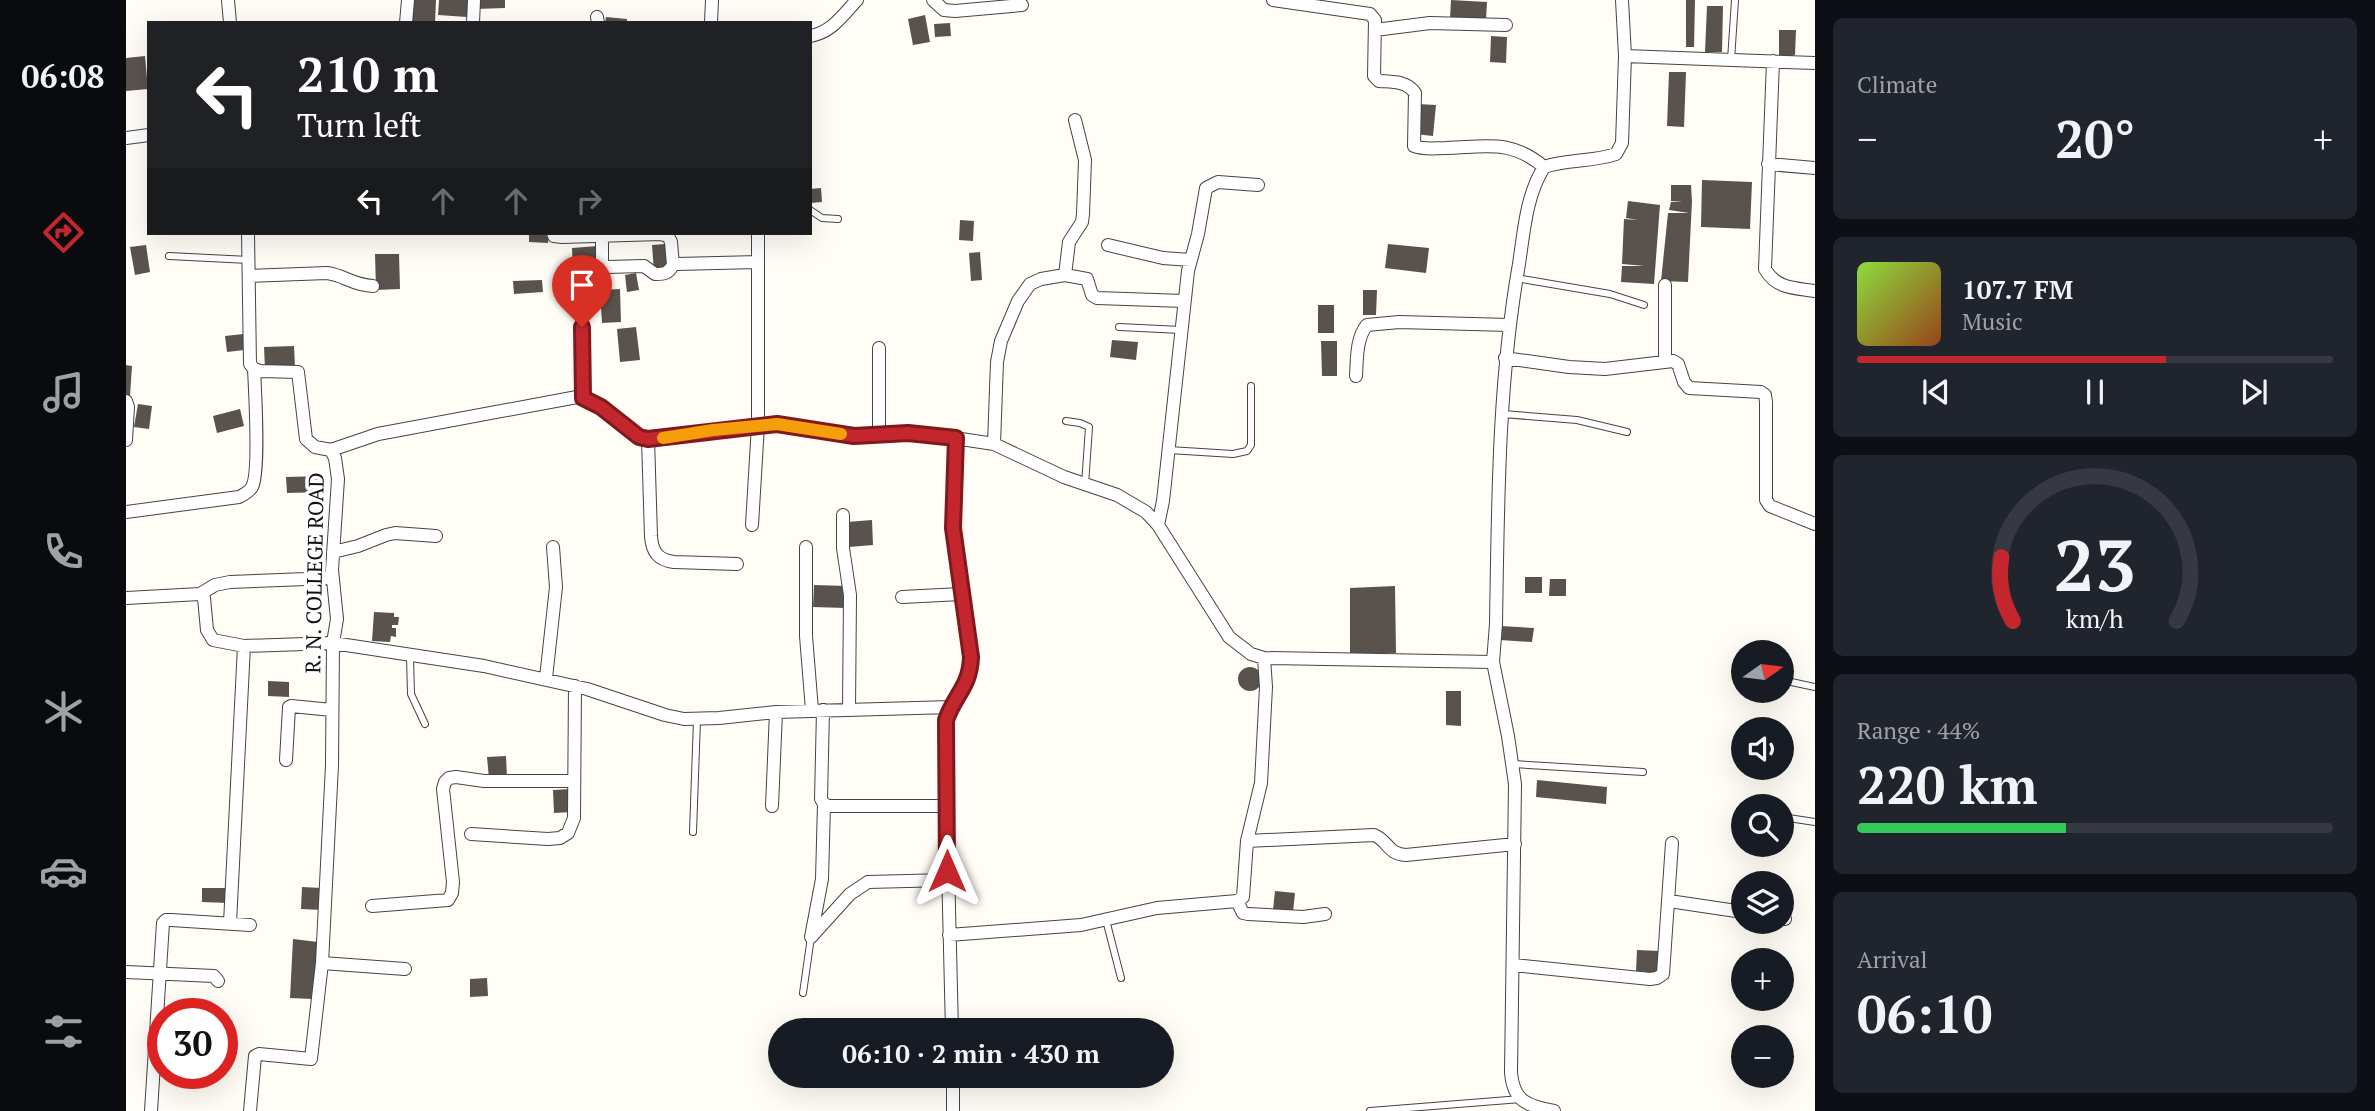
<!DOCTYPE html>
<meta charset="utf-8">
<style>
body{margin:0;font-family:"PT Serif",serif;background:#20242c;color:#f1f3f6;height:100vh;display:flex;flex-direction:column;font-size:26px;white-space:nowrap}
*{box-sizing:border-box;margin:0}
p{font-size:23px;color:#9ea1a6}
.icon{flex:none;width:38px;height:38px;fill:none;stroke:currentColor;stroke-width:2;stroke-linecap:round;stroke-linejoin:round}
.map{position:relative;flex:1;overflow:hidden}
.details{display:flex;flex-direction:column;gap:18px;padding:18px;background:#0d0f14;width:560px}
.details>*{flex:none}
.banner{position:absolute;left:21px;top:21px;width:665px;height:214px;border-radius:0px;box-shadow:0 7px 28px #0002;background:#202124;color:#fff;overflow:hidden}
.needle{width:46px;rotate:76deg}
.fabs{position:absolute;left:1605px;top:640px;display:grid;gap:14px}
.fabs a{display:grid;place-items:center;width:63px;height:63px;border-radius:50%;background:#171b24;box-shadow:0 7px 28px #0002;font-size:35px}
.speed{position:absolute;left:21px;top:998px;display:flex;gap:14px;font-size:35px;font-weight:700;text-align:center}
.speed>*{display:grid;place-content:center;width:91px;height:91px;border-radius:50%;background:#171b24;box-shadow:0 7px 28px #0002;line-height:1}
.speed .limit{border:10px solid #d22;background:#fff;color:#111}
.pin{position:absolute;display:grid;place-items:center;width:60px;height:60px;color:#fff;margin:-72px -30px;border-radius:50% 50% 50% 0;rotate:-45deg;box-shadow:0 0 7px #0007}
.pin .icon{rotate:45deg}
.me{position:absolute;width:77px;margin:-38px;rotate:0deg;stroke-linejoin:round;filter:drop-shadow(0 0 5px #0008)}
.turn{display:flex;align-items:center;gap:24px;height:147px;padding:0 35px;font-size:32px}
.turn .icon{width:91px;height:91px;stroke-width:2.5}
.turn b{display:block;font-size:49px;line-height:60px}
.lanes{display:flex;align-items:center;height:66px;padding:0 35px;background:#0003;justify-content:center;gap:35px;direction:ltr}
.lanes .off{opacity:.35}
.big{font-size:52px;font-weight:700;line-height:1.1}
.details .card{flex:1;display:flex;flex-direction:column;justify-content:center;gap:10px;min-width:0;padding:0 24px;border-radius:10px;background:#20242c}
.details .dial{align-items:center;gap:0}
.dial svg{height:182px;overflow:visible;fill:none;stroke:#363941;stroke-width:7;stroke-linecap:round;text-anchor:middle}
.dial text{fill:#f1f3f6;stroke:none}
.song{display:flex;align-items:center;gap:21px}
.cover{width:84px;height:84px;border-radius:10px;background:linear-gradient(135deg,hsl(90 70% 55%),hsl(20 70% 35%))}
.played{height:7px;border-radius:4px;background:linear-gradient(90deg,#c4262e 65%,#363941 65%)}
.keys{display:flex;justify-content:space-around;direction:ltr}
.heat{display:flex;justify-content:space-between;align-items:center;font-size:38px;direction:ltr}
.charge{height:10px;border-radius:5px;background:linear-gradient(90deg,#34c759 44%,#363941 0)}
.trip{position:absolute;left:642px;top:1018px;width:406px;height:70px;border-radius:35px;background:#171b24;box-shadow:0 7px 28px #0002;font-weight:700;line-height:70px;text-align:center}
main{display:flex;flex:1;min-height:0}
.tab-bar{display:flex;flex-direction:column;width:126px;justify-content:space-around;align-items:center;background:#090b0e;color:#9ea1a6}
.tab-bar .icon{width:49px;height:49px}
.tab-bar .on{color:#c4262e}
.tab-bar b{font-size:32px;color:#f1f3f6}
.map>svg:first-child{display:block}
</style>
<main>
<nav class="tab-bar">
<b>06:08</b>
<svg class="icon on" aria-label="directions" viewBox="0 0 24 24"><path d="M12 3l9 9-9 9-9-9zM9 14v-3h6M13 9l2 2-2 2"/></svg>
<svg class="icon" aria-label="music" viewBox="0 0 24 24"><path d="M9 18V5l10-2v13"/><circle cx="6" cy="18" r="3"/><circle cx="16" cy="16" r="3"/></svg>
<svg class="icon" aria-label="phone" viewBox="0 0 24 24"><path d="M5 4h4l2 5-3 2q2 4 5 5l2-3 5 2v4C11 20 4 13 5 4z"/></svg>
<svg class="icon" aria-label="climate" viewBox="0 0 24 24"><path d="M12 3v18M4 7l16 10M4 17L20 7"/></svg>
<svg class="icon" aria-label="car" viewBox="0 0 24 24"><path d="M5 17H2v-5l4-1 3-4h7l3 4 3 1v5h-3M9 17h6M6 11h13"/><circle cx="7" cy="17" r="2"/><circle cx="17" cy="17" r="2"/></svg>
<svg class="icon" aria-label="filters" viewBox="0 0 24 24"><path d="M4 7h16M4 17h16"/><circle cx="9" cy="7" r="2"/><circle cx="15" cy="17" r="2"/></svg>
</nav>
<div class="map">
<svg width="1689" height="1111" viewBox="0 0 1689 1111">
<rect width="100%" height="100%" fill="#fffdf5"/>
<path fill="#5a524d" d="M284 0H310L309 23H284Z
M313 0H343L341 17 312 15Z
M350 0H379V8L350 9Z
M1325 0 1361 2 1360 20 1324 18Z
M1560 0H1569L1568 47H1560Z
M1581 6H1597L1596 52H1579Z
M799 15 804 42 787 45 782 19Z
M480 17 501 19V23H479Z
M824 23 825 36 809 37 808 24Z
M1653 30H1670L1669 55 1653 59Z
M1365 36 1381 37 1380 63 1364 62Z
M19 56 22 89 0 91V58Z
M1543 72H1560L1558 127 1541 126Z
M1291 104 1310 105 1307 136 1289 134Z
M1576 180 1626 182 1624 229 1575 227Z
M1545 185H1565L1566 201 1562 282 1535 281 1542 213H1563L1543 210 1545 202H1557L1545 201Z
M695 188 696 202 684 203V189Z
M1502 201 1534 205 1528 284 1495 282 1496 266H1519L1496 264 1498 219 1512 220 1500 218Z
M834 220 848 221 847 241 833 240Z
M403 233H423L422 243 403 242Z
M539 244 541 271 528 272 526 245Z
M1262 244 1303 248 1300 273 1259 268Z
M20 245 24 272 9 275 4 247Z
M472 246 473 269 447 270 446 248Z
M854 252 856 280 845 281 843 253Z
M249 254H273L274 289 250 290Z
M510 273 513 290 501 292 499 275Z
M416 280 417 292 388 294 387 281Z
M494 289 495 322 476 323 474 290Z
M1237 290H1251L1250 315H1237Z
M1192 305H1208V333H1192Z
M510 327 514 360 494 362 491 329Z
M117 334 118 350 101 352 99 336Z
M986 340 1012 342 1010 360 984 357Z
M1195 341H1211V376H1196Z
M168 346 169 368 139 369 138 347Z
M0 365 6 366 4 396H0Z
M12 404 26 406 23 429 8 427Z
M114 409 118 426 91 433 87 416Z
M199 476 200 492 161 493 160 477Z
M746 520 747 545 723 547 721 522Z
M1399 577H1416V593H1399Z
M1424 579H1440V596H1423Z
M688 585 721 586 720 608 687 607Z
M1269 586 1270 653H1224V588Z
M248 612 268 613V617H273L272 625H266V628H270V637L265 636 264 642 246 641Z
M1375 626 1408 628 1406 642 1374 640Z
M1112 679a12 12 0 1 1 24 0a12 12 0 1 1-24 0Z
M142 681 163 682V697L142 696Z
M1320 691H1335V726L1320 725Z
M380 756 381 778 363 779 361 757Z
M1411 780 1481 787 1480 804 1410 797Z
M445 789 446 812 428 813 427 790Z
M176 887 196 888V910L175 909Z
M76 888H103L102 903 76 902Z
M1149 891 1169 893 1167 912 1147 910Z
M167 939 192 942 187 999 164 998Z
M1511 950 1534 951 1532 973 1510 971Z
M361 978 362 996 344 997V979Z"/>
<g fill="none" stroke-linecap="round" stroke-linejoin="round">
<defs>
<path id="service" d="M1605 60 1609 0
M684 210 696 218 712 219
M43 256 123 260
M1390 278 1484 294 1518 305
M993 327 1055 330
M1377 414 1451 420 1501 432
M940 421 954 423 963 427 959 485
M1043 450 1107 454 1121 451 1125 445V386
M284 656 285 694 299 724
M1656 680 1689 687
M1387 764 1517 772
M1656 817 1689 822
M567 832 571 720
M980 920 995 978
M677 993 685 937
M1244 1111 1395 1099"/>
<path id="minor" d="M102 0 104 23
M807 0 818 10 829 11 896 5
M1147 0 1244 14 1249 20 1248 76 1253 81C1267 82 1281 81 1289 93L1288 146C1298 150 1309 148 1320 148 1360 147 1385 139 1418 167
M471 17 472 23
M280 23 282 0
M347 23 348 0
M585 23 586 0
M1249 30 1304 23 1380 25
M684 36C706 32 716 16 731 0
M1499 56 1689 63
M1647 61 1639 269C1650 289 1669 288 1689 291
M0 138 23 135
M1642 164 1689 168
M122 233 124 364 128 369 134 371 172 372 180 439 189 447 205 450 209 458 212 479 206 570 211 619 207 643 206 765 196 963
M427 233 428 236 436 237 534 234 542 236 545 242 547 265
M476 236V269
M982 245 1037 258 1064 260
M939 275 943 242 956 222 957 214 959 160 949 120
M123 276 201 273C218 275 226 285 247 286
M1379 358 1443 367 1479 369 1547 361 1552 364 1558 382 1563 388 1635 392 1639 395 1640 402V500L1644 506 1689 524
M1539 361V285
M1230 376C1231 360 1230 338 1241 325L1273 322 1383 325
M458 398 455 275 481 267 518 266 529 274C538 274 542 274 547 265L551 264 632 262
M0 401 2 407 0 440
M753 435V348
M522 439 525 536C526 552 532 560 548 562L611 564
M868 444 871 362 875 341 892 301 904 284 915 279 939 275 961 279 966 295 971 298 1058 301
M205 450 252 434 451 397C482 405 494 432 522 439L651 424 728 436 802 434 868 444 938 477 991 495 1020 512 1032 525 1103 637 1125 654 1138 658 1367 662
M0 512 113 497C117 495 123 492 126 487 134 473 129 390 128 369
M717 515V548L724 595 723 709
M626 525 632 425V233
M1032 525 1037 501 1062 271 1072 234 1079 194 1080 188 1092 182 1132 185
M680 547V636L686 710
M207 552 232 546 260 535 269 533 310 536
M74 594 89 585 104 582 207 578
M776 597 835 594
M0 598 74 594 78 598 81 630 87 640 118 646 207 643 358 666 461 689 539 715 558 719 593 718 650 712 825 707
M420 678 430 587 427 547
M697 710 695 799 698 804 703 806H821
M160 760 163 707 165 706 206 710
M698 804 696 879 685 937 724 894 742 882 821 880
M646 806 650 712
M345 834 422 839 434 838 442 833 448 818 449 686
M1121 841 1248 835C1263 841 1261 854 1280 855L1389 844
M1111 901 1117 913 1122 914 1177 917 1199 914
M1543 901 1617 912
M246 906 322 900 326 893 327 882 317 789 319 782 323 778 330 777 358 781H447
M1656 918 1659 919
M104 923 118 646
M823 935 955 925 1031 908 1111 901 1117 897 1121 841 1135 783 1140 687 1138 658
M1387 965 1524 979 1531 978 1537 974 1546 843
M0 972 88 976 92 981
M826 1031 819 743C820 731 819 720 824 709 834 685 844 688 845 657L827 528 830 438
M827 1076V1111
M25 1111 37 923 40 920H45L124 925
M124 1111 129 1056 133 1054 185 1059 196 963 279 969
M1428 1111C1401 1106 1387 1101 1385 1072L1389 784 1382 736 1367 662 1370 624C1372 503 1372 383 1393 264 1398 231 1400 196 1418 167 1441 159 1467 162 1490 154L1496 143 1499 56 1496 0"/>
</defs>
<use href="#service" stroke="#444" stroke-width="8"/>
<use href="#minor" stroke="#444" stroke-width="14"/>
<use href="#service" stroke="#fff" stroke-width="6"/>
<use href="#minor" stroke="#fff" stroke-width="12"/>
</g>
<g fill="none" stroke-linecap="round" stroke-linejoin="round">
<defs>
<path id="route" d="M456 327 457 398 475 407 513 437 522 439 651 424 728 436 782 433 830 438 827 528 845 657C844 687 829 694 820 720L821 871"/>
</defs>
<use href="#route" stroke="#7f191e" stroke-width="18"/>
<use href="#route" stroke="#c4262e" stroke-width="12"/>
<path stroke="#f59e0b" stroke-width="12" d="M537 438 587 430 651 424 715 434"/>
</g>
<g text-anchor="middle" stroke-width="7" stroke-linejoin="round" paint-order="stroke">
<g font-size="21" fill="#111" stroke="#fff">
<text transform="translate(189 573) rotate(-89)" y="7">R. N. COLLEGE ROAD</text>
</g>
</g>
</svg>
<div class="fabs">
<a><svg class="needle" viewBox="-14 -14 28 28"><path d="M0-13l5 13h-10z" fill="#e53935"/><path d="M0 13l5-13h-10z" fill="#9ea1a6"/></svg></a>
<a><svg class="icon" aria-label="sound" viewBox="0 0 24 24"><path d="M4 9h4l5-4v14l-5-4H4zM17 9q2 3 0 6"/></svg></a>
<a><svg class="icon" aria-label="search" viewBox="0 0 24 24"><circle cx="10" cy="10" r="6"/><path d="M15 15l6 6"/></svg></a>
<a><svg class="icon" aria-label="layers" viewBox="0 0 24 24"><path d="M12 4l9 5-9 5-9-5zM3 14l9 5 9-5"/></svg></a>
<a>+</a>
<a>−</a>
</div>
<div class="speed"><div class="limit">30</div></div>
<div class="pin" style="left:456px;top:327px;background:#d93025"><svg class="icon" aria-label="arrive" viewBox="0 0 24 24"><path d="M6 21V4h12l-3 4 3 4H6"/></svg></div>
<svg class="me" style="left:821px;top:871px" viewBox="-20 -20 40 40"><path d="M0-17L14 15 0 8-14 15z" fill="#c4262e" stroke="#fff" stroke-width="4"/></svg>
<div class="trip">06:10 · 2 min · 430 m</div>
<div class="banner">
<div class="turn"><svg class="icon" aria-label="left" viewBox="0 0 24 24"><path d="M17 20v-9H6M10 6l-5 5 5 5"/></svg><div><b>210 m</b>Turn left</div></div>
<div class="lanes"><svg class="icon" aria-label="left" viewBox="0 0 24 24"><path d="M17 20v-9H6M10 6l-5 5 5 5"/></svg><svg class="icon off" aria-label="ahead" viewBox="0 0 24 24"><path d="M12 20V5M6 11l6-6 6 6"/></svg><svg class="icon off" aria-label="ahead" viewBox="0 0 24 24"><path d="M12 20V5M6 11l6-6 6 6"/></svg><svg class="icon off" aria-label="right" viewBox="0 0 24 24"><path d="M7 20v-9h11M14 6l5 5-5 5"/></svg></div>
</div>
</div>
<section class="details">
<div class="card"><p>Climate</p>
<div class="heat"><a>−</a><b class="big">20°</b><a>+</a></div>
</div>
<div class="card">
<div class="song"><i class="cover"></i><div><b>107.7 FM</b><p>Music</p></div></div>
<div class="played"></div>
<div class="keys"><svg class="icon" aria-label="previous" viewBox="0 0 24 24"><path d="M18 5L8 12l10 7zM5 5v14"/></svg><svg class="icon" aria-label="pause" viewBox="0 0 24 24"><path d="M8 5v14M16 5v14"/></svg><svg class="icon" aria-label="next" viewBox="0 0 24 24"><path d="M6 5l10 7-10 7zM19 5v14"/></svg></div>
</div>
<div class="card dial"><svg viewBox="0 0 100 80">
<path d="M14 69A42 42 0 1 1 86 69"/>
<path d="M14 69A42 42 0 0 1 9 41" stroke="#c4262e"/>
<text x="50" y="56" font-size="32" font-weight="700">23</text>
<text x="50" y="72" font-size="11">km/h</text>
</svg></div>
<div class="card"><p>Range · 44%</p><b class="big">220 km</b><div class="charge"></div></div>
<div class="card"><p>Arrival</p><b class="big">06:10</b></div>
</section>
</main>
